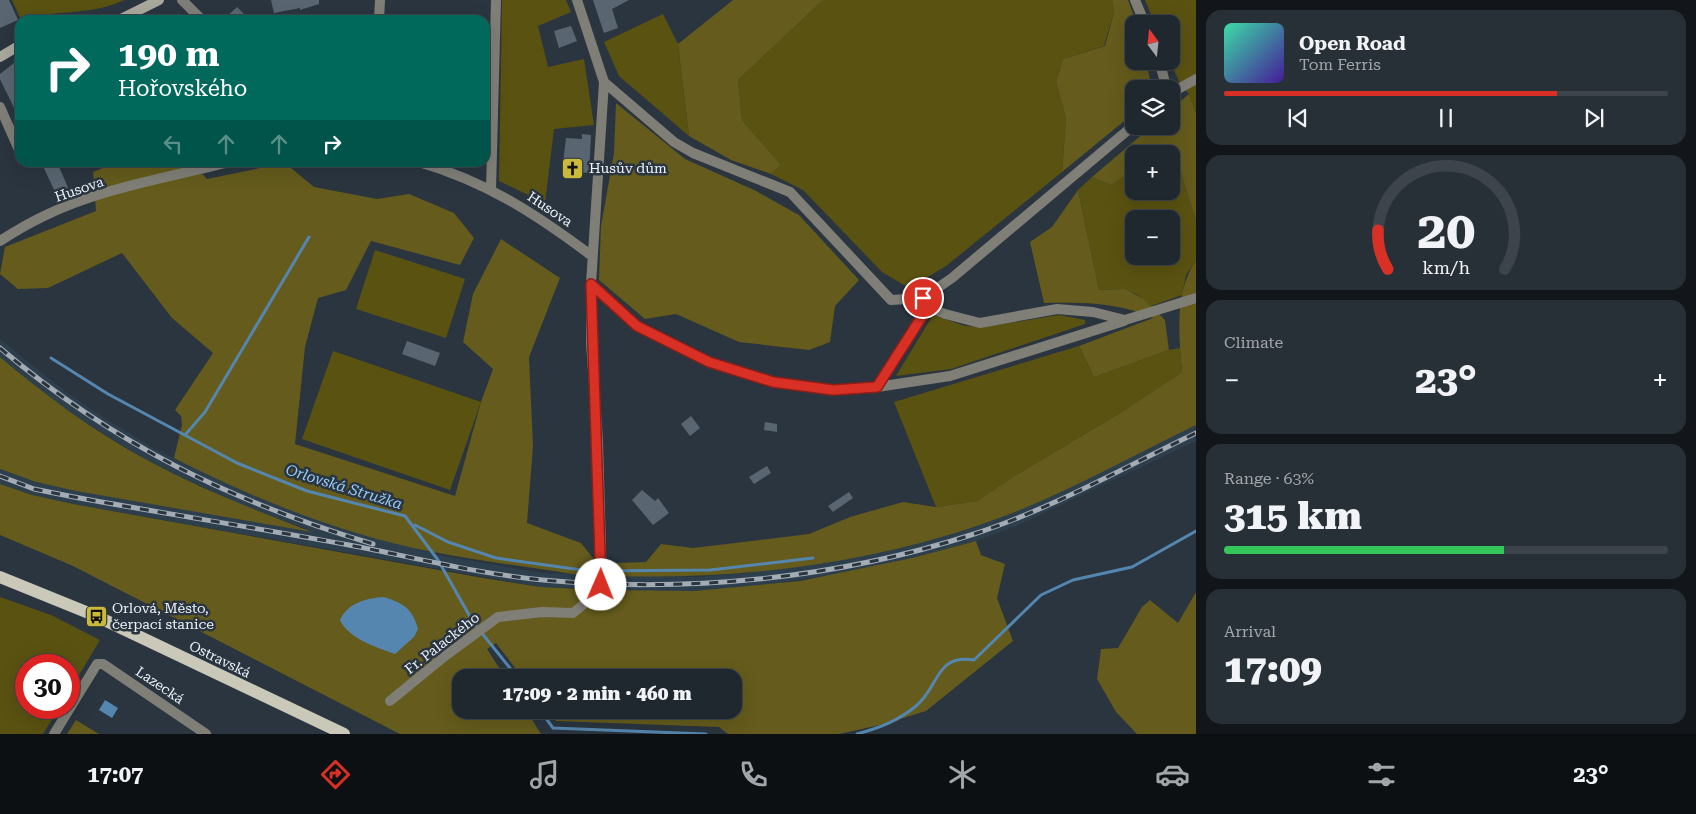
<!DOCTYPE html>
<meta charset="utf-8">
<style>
body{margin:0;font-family:"Roboto Serif",serif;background:#283037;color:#f1f3f6;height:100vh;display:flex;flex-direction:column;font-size:19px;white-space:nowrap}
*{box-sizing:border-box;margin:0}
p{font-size:16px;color:#a2a6aa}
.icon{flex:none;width:28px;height:28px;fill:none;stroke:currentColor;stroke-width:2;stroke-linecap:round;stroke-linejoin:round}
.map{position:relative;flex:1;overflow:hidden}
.details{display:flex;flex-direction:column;gap:10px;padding:10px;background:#12161a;width:500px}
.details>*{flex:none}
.banner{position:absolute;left:15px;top:15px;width:475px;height:152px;border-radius:15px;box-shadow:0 5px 20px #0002,0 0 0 1px #3d444b;background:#00695c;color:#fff;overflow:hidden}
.needle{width:32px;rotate:345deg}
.tools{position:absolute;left:1125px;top:15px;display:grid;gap:10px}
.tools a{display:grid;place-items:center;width:55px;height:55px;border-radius:10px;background:#20282f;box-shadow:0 5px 20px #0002,0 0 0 1px #3d444b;font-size:25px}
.speed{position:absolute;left:15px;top:654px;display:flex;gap:10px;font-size:25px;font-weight:700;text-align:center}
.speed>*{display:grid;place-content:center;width:65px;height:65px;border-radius:50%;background:#20282f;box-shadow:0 5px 20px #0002,0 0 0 1px #3d444b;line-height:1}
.speed .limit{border:8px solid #d22;background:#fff;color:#111}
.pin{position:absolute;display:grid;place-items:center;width:42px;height:42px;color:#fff;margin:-21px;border:2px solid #fff;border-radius:50%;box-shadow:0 1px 5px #0007}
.me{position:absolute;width:55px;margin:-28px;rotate:1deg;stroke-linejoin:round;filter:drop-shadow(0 0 4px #0008)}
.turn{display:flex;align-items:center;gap:18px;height:105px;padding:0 20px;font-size:22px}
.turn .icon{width:65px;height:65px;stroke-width:2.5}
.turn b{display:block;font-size:35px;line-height:42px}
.lanes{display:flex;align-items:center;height:48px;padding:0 20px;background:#0003;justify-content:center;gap:25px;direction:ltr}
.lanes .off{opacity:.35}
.big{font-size:38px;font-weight:800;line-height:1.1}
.details .tile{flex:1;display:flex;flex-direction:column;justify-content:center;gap:8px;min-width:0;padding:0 18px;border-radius:15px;background:#283037}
.details .dial{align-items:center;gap:0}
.dial svg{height:130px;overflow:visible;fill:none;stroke:#3d444b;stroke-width:7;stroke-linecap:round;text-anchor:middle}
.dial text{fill:#f1f3f6;stroke:none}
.song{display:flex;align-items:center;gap:15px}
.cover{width:60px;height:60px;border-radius:8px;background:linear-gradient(135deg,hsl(160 70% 55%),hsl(260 70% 35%))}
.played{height:5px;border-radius:2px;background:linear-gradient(90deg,#d93025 75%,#3d444b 75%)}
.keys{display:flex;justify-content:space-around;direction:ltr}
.heat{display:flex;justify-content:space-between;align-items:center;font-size:28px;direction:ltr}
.charge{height:8px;border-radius:4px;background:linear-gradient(90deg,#34c759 63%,#3d444b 0)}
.trip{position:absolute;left:452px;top:669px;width:290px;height:50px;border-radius:15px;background:#20282f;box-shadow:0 5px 20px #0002,0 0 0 1px #3d444b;font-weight:800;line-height:50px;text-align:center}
.tab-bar{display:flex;height:80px;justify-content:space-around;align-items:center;background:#0d1013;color:#a2a6aa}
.tab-bar .icon{width:35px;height:35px}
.tab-bar .on{color:#d93025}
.tab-bar b{font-size:22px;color:#f1f3f6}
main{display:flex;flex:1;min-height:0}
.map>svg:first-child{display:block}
</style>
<main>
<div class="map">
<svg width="1196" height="734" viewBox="0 0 1196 734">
<rect width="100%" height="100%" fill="#2a353f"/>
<path fill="#2d3e4d" d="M0 339 66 392 108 420 153 448 235 487 289 509 345 528 439 555 543 573 694 577 747 573 843 559 1065 489 1196 425V441L1021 524 976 541 912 558 845 573 748 587 694 591H644L541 587 73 504 32 495 0 484V469L36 482 76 491 309 530 229 500 191 482 146 460 101 432 58 404 0 357Z"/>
<path fill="#5a5211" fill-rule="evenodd" d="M12 0H124C93 16 54 9 21 20Z
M502 0H566L571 12 538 26 548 67 584 59 594 125 554 129 545 203 499 181Z
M826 0H1112L1114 12 1104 46 1063 59 1056 82 1066 119 1062 172 946 266 909 288 882 272 803 190 771 174 781 165 742 120 738 80 821 2Z
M1145 0H1196V113L1189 94 1180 84 1170 61 1171 24H1155Z
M663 14 678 44 689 136 619 76 604 42Z
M1173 147 1196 221V260L1186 275 1182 295 1151 306C1134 288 1122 289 1099 290L1078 190 1092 177 1111 185 1134 170V191H1171V154H1160ZM1134 219H1171V256H1134Z
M375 250 465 279 446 338 356 309Z
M933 315 965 326 984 327 1059 315 1085 320V324L951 369 896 376Z
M1079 346 1094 377 1169 350 1180 348 1182 372 1120 413 1016 475 977 501 936 507 894 402Z
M333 351 481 402 450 490 302 439Z
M0 597 51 615 100 640 69 692V665H26V708H59L43 734H0Z"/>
<path fill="#645b1c" d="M733 0H826L821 2 738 80 742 120 781 165 771 174 731 160 689 136 678 44Z
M1112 0H1128L1137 24H1134V61H1146L1152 89H1134V113L1062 172 1066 119 1056 82 1063 59 1105 46 1114 12Z
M1189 94 1196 113V221L1173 147 1160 154H1134V170L1111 185 1092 177 1152 126H1171V109Z
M616 103 685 159 754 190 799 215 859 280 835 306 830 342 809 350 739 342 676 314 645 319 599 280 601 226 614 153Z
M115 163H192L207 179 285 163 314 187 377 199 409 194 454 213 474 238 460 265 371 241 346 290 318 298 305 347 295 444 455 496 481 402 493 369 463 342 473 294 501 239 560 278 529 357 533 446 527 523 581 543 593 558 590 577C538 568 485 562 433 552 344 535 254 499 174 458L182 425 181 416 175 410 213 353 172 318 122 253 48 288 18 289 0 274 5 247 96 211 93 172Z
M1078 190 1099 290 1125 289 1144 299 1165 320 1169 350 1094 377 1079 346 1153 318C1119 302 1082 302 1044 303L1030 242 1052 227Z
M1196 260V425C1136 454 1077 487 1015 512 888 562 749 580 614 576L615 563 646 562 661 544 693 548 809 534 850 517 903 502 936 507 977 501 1016 475 1120 413 1182 372C1179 334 1174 293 1196 260Z
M0 357C46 396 95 432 147 460 200 489 256 510 312 532L76 491 36 482 0 469Z
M0 484 32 495 73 504 483 578 541 587 602 590 694 591 800 581 912 558 976 541 981 555 1005 564 997 598 1013 641 926 711 880 725 839 734H728L719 727 556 721 547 710H734V678L522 677 496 643 487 649 505 677 461 678V710H526L541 734H400L73 566 0 535Z
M1196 592V734H1137L1116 712 1097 679 1101 649 1118 648 1142 607 1150 600 1178 623Z
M76 720 99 734H67Z"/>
<path fill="#5586af" d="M384 597C403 603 413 609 418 629L414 637 395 654C376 647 349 639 340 620 347 603 367 598 384 597Z
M105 700 118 708 112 718 99 710Z"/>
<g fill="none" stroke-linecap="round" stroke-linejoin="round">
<path stroke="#5586af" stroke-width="3" d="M51 358 108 394 237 463 307 491 405 516 438 560 473 622 518 678
M185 435 205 412 309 237
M415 525 448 542 496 558 589 571 710 570 813 558
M540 710 553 728 706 734
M857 734C879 728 898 721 916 706 940 686 935 654 974 660L1041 595 1073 580 1132 567 1196 531"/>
</g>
<path fill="#596671" d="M0 0H9L18 20 0 28Z
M271 0H319V4L300 10V8L274 13Z
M593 0H629L612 9 618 28 604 33Z
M237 7 250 20H223Z
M571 26 577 41 559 48 554 31Z
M14 63 20 71V120L0 79V74Z
M582 134 591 135 589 173 562 171 566 138 582 139Z
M41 162H57L69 190 57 196Z
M407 341 440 353 435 366 402 354Z
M691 416 700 428 690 436 681 424Z
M765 422 777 424V432L764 430Z
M767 466 771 473 754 484 749 477Z
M642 490 655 501 658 498 669 513 653 525 632 500Z
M849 492 853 498 833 512 828 506Z"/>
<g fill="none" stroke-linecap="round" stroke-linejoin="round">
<path stroke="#7f7e77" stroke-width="10" d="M182 0 202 20
M1135 0 1145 24
M379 20 380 0
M1159 61 1167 89
M604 82 674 142 693 153 790 192 891 300 923 298 952 278 1134 125
M1171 93 1196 79
M0 107 20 152
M419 162C487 182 536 214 592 256
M491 189 496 0
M0 241C14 232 29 223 44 216 101 188 168 178 229 162
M591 284 637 326 709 362 773 382 833 390 877 387 928 307 923 298
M928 307 945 314 980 323 1057 309 1093 312 1125 320 1196 298
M877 387 950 376 1124 321
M390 701 445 656 498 617 542 612 573 613 595 595 602 583 598 441 591 343V284L604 82 577 0
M54 734 97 664H103L206 734"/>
<path stroke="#a9a89d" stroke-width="10" d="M119 20 159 0
M0 57 20 45"/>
<path stroke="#cac8b9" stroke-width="12" d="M0 577 96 616 344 734"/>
<defs>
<path id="rail" d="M0 348C113 444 232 502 373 544
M0 476 34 489 74 497C166 514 258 528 349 545 413 557 478 574 543 580 688 593 836 579 974 534 1051 509 1123 468 1196 433"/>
</defs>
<use href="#rail" stroke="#a3acb4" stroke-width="5"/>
<use href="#rail" stroke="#2a353f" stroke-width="3" stroke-dasharray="9" stroke-linecap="butt"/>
</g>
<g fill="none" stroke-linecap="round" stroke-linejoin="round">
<defs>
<path id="route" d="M601 585 591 284 637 326 709 362 773 382 833 390 877 387 928 307 923 298"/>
</defs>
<use href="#route" stroke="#8d1f18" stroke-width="12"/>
<use href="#route" stroke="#d93025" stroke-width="9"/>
</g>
<defs>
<symbol id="church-square" viewBox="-11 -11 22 22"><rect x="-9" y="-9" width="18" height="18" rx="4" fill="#cbba39" stroke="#2a353f"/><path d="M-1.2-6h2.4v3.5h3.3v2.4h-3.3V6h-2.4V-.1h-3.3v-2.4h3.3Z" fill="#111"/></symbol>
<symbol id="bus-square" viewBox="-11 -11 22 22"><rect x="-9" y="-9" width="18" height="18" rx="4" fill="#cbba39" stroke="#2a353f"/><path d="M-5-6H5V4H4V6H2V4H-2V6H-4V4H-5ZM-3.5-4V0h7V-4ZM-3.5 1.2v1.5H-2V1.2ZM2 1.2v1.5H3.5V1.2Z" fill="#111"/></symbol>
</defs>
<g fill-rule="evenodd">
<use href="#church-square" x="560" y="156" width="25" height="25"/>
<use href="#bus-square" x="84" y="604" width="25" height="25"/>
</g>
<g text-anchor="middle" stroke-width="5" stroke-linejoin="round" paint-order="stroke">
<g font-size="14" fill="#ebf2f9" stroke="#2a353f" text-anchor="start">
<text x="589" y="173">Husův dům</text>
<text x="112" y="613">Orlová, Město,<tspan x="112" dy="16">čerpací stanice</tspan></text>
</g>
<g font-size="14" fill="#ebf2f9" stroke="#2a353f">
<text transform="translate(79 189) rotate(-19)" y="5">Husova</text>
<text transform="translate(550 209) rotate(34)" y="5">Husova</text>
<text transform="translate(442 643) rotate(-38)" y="5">Fr. Palackého</text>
<text transform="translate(220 659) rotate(26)" y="5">Ostravská</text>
<text transform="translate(160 685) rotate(34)" y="5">Lazecká</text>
</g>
<g font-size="15" font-style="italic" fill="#94ccfd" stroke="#2a353f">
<text transform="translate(344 487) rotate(17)" y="5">Orlovská Stružka</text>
</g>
</g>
</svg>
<div class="tools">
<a><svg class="needle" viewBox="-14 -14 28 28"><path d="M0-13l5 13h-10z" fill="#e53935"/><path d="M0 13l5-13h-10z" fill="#a2a6aa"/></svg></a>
<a><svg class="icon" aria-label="layers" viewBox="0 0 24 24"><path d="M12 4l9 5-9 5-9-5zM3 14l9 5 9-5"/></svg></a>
<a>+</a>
<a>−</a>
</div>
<div class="speed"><div class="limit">30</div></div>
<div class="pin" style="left:923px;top:298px;background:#d93025"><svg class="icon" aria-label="arrive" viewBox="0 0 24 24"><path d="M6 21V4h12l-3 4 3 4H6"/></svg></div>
<svg class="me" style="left:601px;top:585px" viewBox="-20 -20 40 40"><circle r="19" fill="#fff"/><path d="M0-13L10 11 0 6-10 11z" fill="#d93025"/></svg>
<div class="trip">17:09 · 2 min · 460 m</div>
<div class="banner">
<div class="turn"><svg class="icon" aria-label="right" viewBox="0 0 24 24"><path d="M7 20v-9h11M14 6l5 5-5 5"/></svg><div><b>190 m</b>Hořovského</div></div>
<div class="lanes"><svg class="icon off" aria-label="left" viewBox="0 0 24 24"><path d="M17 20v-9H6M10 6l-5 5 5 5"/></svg><svg class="icon off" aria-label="ahead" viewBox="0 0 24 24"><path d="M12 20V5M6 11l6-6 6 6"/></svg><svg class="icon off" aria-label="ahead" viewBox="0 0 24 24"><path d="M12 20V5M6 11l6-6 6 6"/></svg><svg class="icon" aria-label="right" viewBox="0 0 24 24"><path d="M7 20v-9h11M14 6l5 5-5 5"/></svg></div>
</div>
</div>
<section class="details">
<div class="tile">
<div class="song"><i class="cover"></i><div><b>Open Road</b><p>Tom Ferris</p></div></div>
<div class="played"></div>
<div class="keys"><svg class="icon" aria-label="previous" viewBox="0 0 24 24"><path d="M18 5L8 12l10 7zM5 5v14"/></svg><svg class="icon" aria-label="pause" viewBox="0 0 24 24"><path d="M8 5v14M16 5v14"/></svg><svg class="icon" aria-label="next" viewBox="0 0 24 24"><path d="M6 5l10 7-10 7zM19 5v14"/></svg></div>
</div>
<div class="tile dial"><svg viewBox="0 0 100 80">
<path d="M14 69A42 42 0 1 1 86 69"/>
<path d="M14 69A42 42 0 0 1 8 45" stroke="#d93025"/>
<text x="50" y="56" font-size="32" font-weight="700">20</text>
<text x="50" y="72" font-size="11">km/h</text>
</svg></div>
<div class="tile"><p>Climate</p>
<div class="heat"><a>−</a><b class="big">23°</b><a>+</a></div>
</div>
<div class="tile"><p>Range · 63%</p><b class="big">315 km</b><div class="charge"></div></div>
<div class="tile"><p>Arrival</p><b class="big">17:09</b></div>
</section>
</main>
<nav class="tab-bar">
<b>17:07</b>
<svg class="icon on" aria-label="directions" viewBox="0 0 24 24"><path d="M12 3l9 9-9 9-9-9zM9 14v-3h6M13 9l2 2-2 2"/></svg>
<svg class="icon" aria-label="music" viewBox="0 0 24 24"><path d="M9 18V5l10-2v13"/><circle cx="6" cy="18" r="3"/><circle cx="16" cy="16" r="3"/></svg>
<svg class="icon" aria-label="phone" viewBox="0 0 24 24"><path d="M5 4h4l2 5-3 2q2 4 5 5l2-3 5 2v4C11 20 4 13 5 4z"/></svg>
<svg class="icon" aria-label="climate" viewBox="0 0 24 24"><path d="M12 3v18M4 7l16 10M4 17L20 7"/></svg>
<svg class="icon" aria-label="car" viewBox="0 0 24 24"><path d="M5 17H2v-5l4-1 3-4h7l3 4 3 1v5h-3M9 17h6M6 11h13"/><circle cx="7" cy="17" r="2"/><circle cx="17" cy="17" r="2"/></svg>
<svg class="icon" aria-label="filters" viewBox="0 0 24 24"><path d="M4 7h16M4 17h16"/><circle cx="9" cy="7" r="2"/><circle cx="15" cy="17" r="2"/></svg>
<b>23°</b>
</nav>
